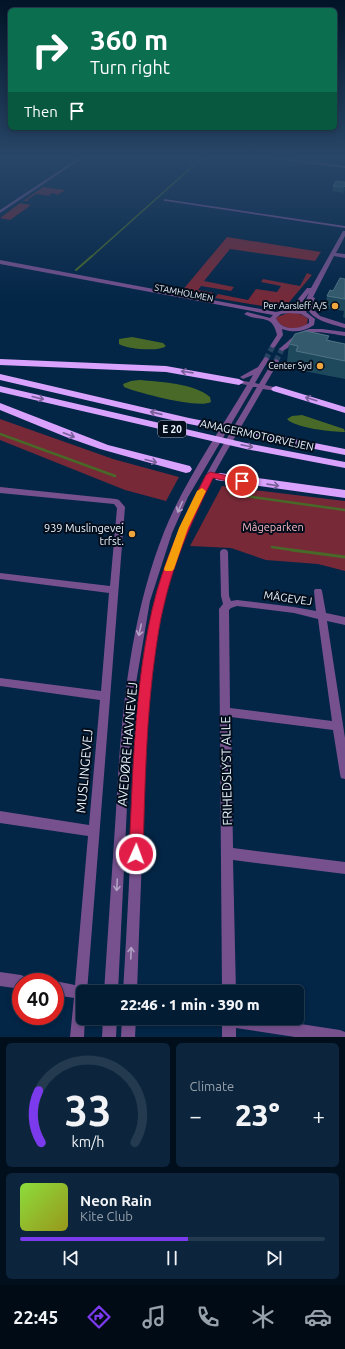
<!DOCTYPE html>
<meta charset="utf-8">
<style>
body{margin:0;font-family:Ubuntu,sans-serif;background:#0c253c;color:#f1f3f6;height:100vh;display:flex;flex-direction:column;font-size:15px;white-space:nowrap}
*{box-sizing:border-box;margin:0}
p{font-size:13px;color:#96a1ac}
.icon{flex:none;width:22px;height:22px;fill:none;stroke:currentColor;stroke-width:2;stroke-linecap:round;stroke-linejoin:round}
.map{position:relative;height:1037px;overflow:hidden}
.sheet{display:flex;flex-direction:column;gap:6px;padding:6px;background:#010f1d;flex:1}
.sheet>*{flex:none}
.top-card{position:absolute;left:8px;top:8px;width:329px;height:122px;border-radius:6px;box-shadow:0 2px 6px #0003,0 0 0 1px #233a4f;background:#0b6e4f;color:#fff;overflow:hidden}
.speed{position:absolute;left:12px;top:973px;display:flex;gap:8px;font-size:20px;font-weight:700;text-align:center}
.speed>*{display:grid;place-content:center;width:52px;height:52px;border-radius:50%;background:#021c34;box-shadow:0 2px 6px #0003,0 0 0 1px #233a4f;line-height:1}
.speed .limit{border:6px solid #d22;background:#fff;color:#111}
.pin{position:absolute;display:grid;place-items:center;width:34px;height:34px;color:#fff;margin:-17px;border:2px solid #fff;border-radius:50%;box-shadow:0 1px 4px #0007}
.me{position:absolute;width:44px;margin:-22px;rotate:2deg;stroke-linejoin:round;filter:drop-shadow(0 0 3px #0008)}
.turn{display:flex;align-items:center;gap:14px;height:84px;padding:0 16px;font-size:18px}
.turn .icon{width:52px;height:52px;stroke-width:2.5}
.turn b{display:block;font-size:28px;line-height:34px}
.then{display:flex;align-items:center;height:38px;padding:0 16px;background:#0003;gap:8px;font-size:15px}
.big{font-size:30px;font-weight:800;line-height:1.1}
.sheet .card{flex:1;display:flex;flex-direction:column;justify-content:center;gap:6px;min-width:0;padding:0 14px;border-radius:6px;background:#0c253c}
.sheet .dial{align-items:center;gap:0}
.dial svg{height:104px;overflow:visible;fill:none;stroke:#233a4f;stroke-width:7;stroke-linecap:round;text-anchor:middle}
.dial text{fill:#f1f3f6;stroke:none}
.song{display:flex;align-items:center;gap:12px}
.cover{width:48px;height:48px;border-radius:6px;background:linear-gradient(135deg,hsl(90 70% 55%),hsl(60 70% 35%))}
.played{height:4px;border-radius:2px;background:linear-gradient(90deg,#7c3aed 55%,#233a4f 55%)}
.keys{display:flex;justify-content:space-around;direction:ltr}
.heat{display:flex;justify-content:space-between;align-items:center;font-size:22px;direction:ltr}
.sheet .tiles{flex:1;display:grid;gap:6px;grid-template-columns:1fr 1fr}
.card:last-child{grid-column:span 2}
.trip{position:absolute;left:76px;top:985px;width:228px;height:40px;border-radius:6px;background:#021c34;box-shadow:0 2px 6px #0003,0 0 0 1px #233a4f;font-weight:800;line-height:40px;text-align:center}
.tab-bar{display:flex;height:64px;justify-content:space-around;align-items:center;background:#010b15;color:#96a1ac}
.tab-bar .icon{width:28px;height:28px}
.tab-bar .active{color:#7c3aed}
.tab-bar b{font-size:18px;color:#f1f3f6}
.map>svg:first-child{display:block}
</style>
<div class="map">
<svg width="345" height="1037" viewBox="0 0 345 1037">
<rect width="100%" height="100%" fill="#032546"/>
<path fill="#772938" d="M43 187 65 190 56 196 57 194 52 193 49 195 52 196 36 194 27 200 29 201H23Z
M20 203 31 205 10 220 0 218Z
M227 237 321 252 315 261 230 249 204 281 234 287 231 291 201 286 198 290 214 293 210 297 181 292Z
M307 273 312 275 286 306 274 308 215 298 218 294 248 300 256 289 277 292 281 286 261 282 263 279 300 286Z
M288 313C295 313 302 313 308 319L307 324C298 331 282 330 276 319L277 317Z
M0 419 113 459 179 477 166 501 125 490 0 440Z
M222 486 345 501V571L318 564 266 560 231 548 190 546Z"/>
<path fill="#486927" d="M132 337 163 343 166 346C160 352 125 349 119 344V339Z
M139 380C160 382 194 383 210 397L211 402C198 409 139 393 124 387L123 384 131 381Z
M302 415 344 429 345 432C332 432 295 428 287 419L292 416Z"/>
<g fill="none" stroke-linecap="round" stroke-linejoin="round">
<path stroke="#486927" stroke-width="1.5" d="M91 257 203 157"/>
<path stroke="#486927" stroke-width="2" d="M76 270 92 256"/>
<path stroke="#486927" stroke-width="2.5" d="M0 434 115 476
M231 494 345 510
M272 547 299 551"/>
<path stroke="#486927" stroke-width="3" d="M292 550 345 557"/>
<path stroke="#264461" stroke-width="5.5" stroke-dasharray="5.5 3" stroke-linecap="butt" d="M266 359 273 346
M276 361 282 349"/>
<path fill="#77518e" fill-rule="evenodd" d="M80 157H84L0 213V210Z
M262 157H270L345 166V168Z
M164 199 345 226V228L166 201H164Z
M343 231H345V236L336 253 345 254V258L334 256 313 297 315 298 313 303 314 310 320 316 345 324V328C335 325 310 320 308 308L306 312 315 319 314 325C304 332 293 333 282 329L283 335 275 347 273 348 270 346 277 335C272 312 259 323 244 314L247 312 270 318 273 315 0 264V260L276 312 290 309 307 288H311ZM309 293 301 311 296 310ZM289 313 301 314 309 319V323C299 330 281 331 276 318L281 314Z
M309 329H322L345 332V336C332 334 311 328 299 337 293 342 290 348 282 351L279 349C290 340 295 333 309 329Z
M266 357 269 359 255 383 259 384 273 361 276 359 279 361 265 385 278 388 279 389 276 391 263 389C232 444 195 499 176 560 151 637 147 719 144 800 142 864 139 928 137 992H123C127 928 130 863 133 799 137 718 141 636 168 558 189 497 225 443 257 387H253L188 497 172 533 150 601 136 683 130 744 118 992H104C108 932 112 871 116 811 121 717 129 621 164 532 184 482 219 432 247 385L237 383 236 382 239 380 249 382 253 375 243 379 240 377 258 367 264 358Z
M0 487 116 499 119 500 125 507 87 992H83V1018H85L84 1037H70L74 998 55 995V982H53L55 981 75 985 88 836 0 823V811L89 825 100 700 0 686V678L101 691 109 593 0 579V573L110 586 117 508 114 504 0 493Z
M224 549 227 550 228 552 229 596 231 601 237 600 294 607 316 611 314 591 315 589H321L322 591 326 613 345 617V625L327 621 345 738V779L341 778 340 774 333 730 231 717 233 848 345 862V874L233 860 236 992H222L219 609 223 604 221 596 220 552 221 550ZM237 606 294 613 318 619 332 721 230 708 229 610 231 608Z
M0 972 21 975 26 977 28 982H21V989L0 986Z
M103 1018H117L116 1037H102Z
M122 1018H136L135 1037H121Z
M222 1018H261L340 1030 345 1032V1037H295L236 1028V1037H222Z"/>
<path fill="#d9a2fc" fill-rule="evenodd" d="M0 359 166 366 239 379 244 382 239 385 166 372 0 365Z
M0 374 189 418 345 449V455L189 424 0 380Z
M0 386 246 443 345 462V468L246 449 0 392Z
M276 386 345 407V413L273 391 271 389 273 387Z
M0 403 108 445 190 466 192 469 190 472 186 473 100 449 66 437 0 410Z
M220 473 345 490V498L216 480 214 477 216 474Z"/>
</g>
<path fill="#1e495c" d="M345 182V190L343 193 332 191 333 186Z
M345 279V318L343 317 344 311 325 308 327 296 333 291Z
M329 336 328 341 345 344V379L293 369 294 364 287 362 289 344Z"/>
<path fill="#0a334c" d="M345 186V190L343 193 344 187Z"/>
<path fill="#345b6d" stroke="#517384" d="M336 181 345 182V186L344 187 333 186Z
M340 278 345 279V299L327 296 330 290 333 291Z
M306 331 329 336 326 340 345 344V361L296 351 298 346 289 344 295 334Z"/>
<defs><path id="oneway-shaft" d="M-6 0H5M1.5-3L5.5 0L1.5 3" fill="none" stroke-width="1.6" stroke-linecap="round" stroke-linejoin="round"/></defs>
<g stroke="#795f98">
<use href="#oneway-shaft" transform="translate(187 372) rotate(-172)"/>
<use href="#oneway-shaft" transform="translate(38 398) rotate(14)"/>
<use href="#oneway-shaft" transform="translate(311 399) rotate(-163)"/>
<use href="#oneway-shaft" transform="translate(156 413) rotate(-167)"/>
<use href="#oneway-shaft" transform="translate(69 435) rotate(21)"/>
<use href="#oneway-shaft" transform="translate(247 446) rotate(12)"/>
<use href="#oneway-shaft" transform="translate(151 461) rotate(15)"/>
<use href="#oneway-shaft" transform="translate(273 485) rotate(8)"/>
</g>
<g stroke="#b1a2c5">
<use href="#oneway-shaft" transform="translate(180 507) rotate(114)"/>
<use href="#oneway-shaft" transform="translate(140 630) rotate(102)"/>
<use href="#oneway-shaft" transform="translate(117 885) rotate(93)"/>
<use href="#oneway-shaft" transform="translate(131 953) rotate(-88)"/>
</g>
<linearGradient id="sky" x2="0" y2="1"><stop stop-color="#021426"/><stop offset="0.52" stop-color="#284668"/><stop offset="1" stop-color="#284668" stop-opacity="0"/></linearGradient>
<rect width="345" height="302" fill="url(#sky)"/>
<path fill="#e11d48" stroke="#92132f" d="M210 472 242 479 247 481 242 484 213 478C192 520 173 563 163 609 160 621 158 635 156 648 146 716 145 785 143 854L141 859 136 861 131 859 129 854C133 773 134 690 152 610 163 562 184 518 206 475Z"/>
<path fill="#f59e0b" d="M202 488 206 491 188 528 174 569 172 571H165L164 569 179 528 197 491Z"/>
<g fill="#f0a63e" stroke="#030e1d" stroke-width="1.5">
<circle cx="335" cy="306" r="4"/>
<circle cx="320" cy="366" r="4"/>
<circle cx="132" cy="534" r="4"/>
</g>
<g text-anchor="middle" stroke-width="4" stroke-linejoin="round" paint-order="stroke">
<g font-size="9" fill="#ebf3fc" stroke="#030e1d">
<text transform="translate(184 293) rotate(11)" y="3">STAMHOLMEN</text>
</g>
<g font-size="9" fill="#ebf3fc" stroke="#030e1d" text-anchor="end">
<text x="327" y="309">Per Aarsleff A/S</text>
<text x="312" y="369">Center Syd</text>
</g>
<rect fill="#030e1d" stroke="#a5aeb9" stroke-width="1" x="158" y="421" width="28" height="16" rx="3"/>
<g font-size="10" font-weight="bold" fill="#ebf3fc">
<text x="172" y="433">E 20</text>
</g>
<g font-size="11" fill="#ebf3fc" stroke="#030e1d">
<text transform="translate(257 435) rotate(12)" y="4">AMAGERMOTORVEJEN</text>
<text transform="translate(288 598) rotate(8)" y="4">MÅGEVEJ</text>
</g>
<g font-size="11" fill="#f8b4bc" stroke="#030e1d">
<text x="273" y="531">Mågeparken</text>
</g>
<g font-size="11" fill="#ebf3fc" stroke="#030e1d" text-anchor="end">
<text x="124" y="532">939 Muslingevej<tspan x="124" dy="13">trfst.</tspan></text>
</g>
<g font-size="13" fill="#ebf3fc" stroke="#030e1d">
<text transform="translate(127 744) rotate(-85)" y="5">AVEDØRE HAVNEVEJ</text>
<text transform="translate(84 771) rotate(-85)" y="5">MUSLINGEVEJ</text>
<text transform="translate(226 771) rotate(-91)" y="5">FRIHEDSLYST ALLE</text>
</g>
</g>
</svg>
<div class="speed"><div class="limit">40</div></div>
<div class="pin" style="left:242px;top:481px;background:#d93025"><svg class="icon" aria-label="arrive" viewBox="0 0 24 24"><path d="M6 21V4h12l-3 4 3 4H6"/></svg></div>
<svg class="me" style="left:136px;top:854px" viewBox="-20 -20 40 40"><circle r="17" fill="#e11d48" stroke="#fff" stroke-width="3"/><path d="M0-11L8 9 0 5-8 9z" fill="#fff"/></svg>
<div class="trip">22:46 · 1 min · 390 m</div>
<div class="top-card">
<div class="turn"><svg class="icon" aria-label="right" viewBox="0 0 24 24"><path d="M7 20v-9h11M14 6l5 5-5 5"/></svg><div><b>360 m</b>Turn right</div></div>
<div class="then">Then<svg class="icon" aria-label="arrive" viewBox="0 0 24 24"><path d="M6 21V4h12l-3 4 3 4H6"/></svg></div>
</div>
</div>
<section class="sheet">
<div class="tiles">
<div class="card dial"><svg viewBox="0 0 100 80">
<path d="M14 69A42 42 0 1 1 86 69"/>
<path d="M14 69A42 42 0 0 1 12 29" stroke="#7c3aed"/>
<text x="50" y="56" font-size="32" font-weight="700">33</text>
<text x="50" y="72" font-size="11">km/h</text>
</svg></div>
<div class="card"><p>Climate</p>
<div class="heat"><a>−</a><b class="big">23°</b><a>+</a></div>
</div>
<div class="card">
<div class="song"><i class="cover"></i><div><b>Neon Rain</b><p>Kite Club</p></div></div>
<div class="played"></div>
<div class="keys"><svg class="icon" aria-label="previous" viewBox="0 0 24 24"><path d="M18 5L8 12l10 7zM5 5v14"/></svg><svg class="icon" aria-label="pause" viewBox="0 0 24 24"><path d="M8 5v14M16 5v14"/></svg><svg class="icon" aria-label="next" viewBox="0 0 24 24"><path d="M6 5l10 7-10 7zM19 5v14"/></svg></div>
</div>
</div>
</section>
<nav class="tab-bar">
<b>22:45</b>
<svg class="icon active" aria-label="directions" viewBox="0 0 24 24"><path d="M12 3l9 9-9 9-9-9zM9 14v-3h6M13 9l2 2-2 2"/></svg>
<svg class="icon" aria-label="music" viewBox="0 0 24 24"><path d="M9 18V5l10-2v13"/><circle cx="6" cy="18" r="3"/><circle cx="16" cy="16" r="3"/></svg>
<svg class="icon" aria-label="phone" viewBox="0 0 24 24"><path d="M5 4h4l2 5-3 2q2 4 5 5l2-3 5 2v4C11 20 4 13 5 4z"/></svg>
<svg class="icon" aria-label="climate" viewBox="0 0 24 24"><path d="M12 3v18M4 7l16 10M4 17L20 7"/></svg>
<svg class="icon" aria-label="car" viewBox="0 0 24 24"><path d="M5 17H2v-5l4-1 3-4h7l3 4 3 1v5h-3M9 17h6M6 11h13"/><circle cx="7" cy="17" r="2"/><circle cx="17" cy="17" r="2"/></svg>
</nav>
